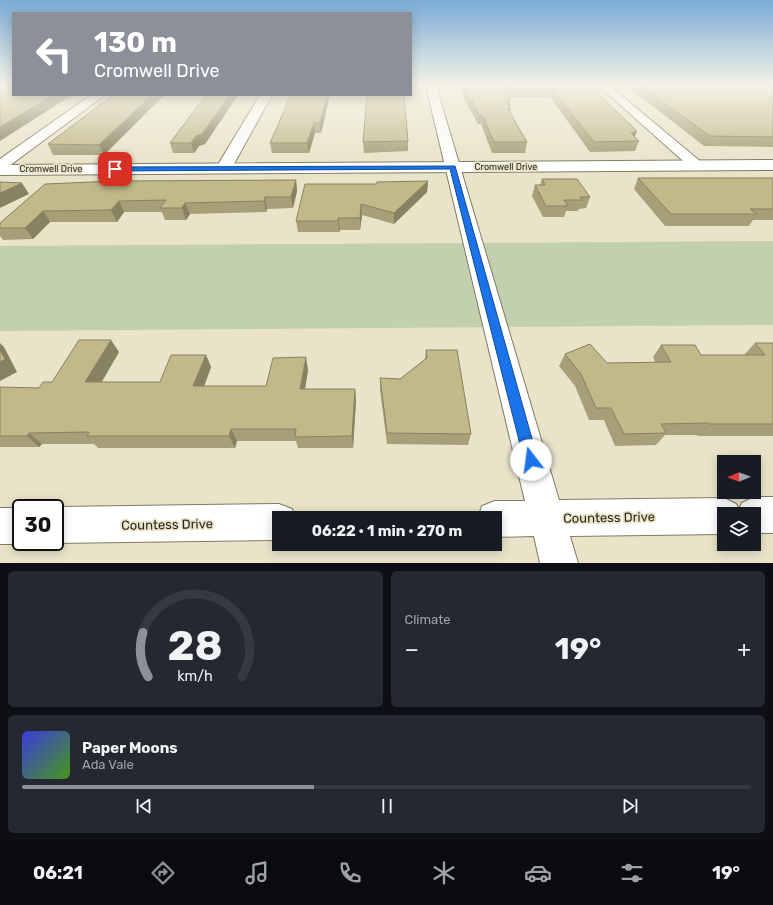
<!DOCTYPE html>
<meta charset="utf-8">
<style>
body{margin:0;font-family:Rubik,sans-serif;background:#242831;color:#f1f3f6;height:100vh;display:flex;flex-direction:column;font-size:15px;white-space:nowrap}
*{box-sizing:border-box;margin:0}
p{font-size:13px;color:#9ea1a6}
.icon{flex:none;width:22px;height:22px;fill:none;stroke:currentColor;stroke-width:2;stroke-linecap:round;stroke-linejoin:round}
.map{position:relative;height:563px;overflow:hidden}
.panel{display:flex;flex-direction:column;gap:8px;padding:8px;background:#0d0f14;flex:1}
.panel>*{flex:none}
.hud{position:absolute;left:12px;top:12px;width:400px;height:84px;border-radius:0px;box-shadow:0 2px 10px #0003;background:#8c9099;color:#fff;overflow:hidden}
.needle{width:26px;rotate:269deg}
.controls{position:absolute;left:717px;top:455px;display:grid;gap:8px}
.controls a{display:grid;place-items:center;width:44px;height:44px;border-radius:0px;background:#171b24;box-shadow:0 2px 10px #0003;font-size:20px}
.speed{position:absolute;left:12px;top:499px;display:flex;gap:8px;font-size:20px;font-weight:700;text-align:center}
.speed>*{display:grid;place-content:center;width:52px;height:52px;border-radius:50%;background:#171b24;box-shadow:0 2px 10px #0003;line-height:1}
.speed .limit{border:2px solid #111;border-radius:6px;background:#fff;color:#111}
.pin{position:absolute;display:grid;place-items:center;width:34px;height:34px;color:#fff;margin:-17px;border-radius:8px;box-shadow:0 2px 6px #0006}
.me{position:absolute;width:44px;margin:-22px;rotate:345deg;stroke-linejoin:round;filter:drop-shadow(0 0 3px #0008)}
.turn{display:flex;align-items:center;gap:14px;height:84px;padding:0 16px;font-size:18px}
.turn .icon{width:52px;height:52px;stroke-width:2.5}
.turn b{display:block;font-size:28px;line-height:34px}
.big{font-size:30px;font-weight:700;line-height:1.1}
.panel .widget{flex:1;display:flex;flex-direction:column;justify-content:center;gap:6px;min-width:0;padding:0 14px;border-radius:6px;background:#242831}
.panel .dial{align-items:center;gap:0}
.dial svg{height:104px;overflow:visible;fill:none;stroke:#363941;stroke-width:7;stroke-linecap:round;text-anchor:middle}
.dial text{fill:#f1f3f6;stroke:none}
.song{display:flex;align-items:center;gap:12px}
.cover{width:48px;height:48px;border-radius:6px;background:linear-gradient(135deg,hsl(240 70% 55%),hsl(100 70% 35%))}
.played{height:4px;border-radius:2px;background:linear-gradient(90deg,#8c9099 40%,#363941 40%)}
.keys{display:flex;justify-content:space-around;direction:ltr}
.heat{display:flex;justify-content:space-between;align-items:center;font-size:22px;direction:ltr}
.panel .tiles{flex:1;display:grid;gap:8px;grid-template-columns:1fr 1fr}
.widget:last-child{grid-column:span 2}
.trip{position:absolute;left:272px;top:511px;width:230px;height:40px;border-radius:0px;background:#171b24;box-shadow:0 2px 10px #0003;font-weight:700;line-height:40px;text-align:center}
.dock{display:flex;height:64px;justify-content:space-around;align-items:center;background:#090b0e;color:#9ea1a6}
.dock .icon{width:28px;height:28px}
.dock .on{color:#8c9099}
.dock b{font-size:18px;color:#f1f3f6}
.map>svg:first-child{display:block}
</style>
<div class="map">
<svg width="773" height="563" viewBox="0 0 773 563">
<rect width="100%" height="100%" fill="#e9e4c9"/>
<path fill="#c2d0af" d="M773 241V325L0 331V246Z"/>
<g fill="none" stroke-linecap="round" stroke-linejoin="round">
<defs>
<path id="street" d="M426 86H436L559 500 724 498 736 504 739 509 742 503 754 497H773V533H754V514H724V534L570 536 578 563H540L534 536 495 537V518H478L482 506 495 501H525Z
M599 86H610L701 162 704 165 701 168 696 170 691 168Z
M91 95H105L5 169 0 171V159Z
M260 95H272L230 171 224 173 218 171 216 168Z
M279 504 292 509 295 518H279V540L55 543 53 542H55V508H53L55 507Z
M0 508H21V542H26L21 544H0Z"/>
<path id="secondary" d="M773 160V170L0 175V165Z"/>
</defs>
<use href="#street" stroke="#807b63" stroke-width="2"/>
<use href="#secondary" stroke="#807b63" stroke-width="2"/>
<use href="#street" fill="#fff" fill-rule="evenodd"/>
<use href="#secondary" fill="#fff" fill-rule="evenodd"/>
</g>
<path fill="#a79f77" d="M459 86H590L639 141 635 151 590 152 550 97H509L511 100 510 107 511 109 510 113 527 142 525 153H492L481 124H478L470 109H469Z
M627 86H773V147L704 146Z
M113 95H164L104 155H53L48 144Z
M199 95H238L205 144 199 146 194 153H173L170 143 205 96Z
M291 95H330L321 133H315L309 153H272L270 143Z
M408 141V151L364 153 363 142Z
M638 178H773V220H753L749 226H665L634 189Z
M542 179 590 197 586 208 579 209 578 211H566L564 217H543L532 196 535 185H540Z
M296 180 297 191 293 208 267 209 266 212 190 214 186 220H165L162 212H124L117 222H50L33 239 3 240 0 236V223L45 184Z
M428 181 427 192 394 224 362 215 360 230H340L339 232H298L296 221 377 184Z
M755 343H773V436H698L697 435H665L656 445 615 446 604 420H589L575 386 559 366 565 354 607 363 655 362 653 357 661 345 701 355H744Z
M426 350 471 434 468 445 387 444 380 390V378L400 379 425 359Z
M119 352 102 382H160L206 355 211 367 204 386H266L308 370 305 389H355L356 401 353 448H298L296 441H237L235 448H98L94 444H42L39 447H0V387L39 388Z"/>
<path fill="#888261" d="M53 95H72L0 141V127Z
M152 95H164L104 155 99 145Z
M230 95H238L205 144 199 146 194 153 191 143 196 136Z
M327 95H330L321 133 320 123Z
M314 123 315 133 309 153 307 143Z
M637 131 633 141 631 133Z
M296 180 297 191 293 208 291 197Z
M428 181 427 192 394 224V213Z
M22 183 29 194 0 208V193Z
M265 197 267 209 266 212 264 201Z
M119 201 124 212 117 222 111 210Z
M185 203 190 214 186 220 182 208Z
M361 204 362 215 360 230V218Z
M43 211 50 222 33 239 25 228Z
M338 218 340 230 339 232 338 221Z
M111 340 119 352 94 394 85 382Z
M0 343 4 347 17 372 0 381Z
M206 355 211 367 200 398 193 386Z
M306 357 308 370 303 401 300 389Z
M355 389 356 401 353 448 352 436Z
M231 429 237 441 235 448 229 436Z
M29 433 42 444 39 447 27 436Z"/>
<path fill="#c2b98a" stroke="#888261" d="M0 86H13V95H53L0 127Z
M464 86H590L637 131 631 133 639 141 594 142 552 89 504 88 511 100H505L511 109H508L527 142H494L482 115H479L472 100H470Z
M641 86H773V137L710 136Z
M113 95H152L99 145 48 144Z
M206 95H230L202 134 196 136 191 143H170Z
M291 95H327L320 123H314L307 143H270Z
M367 95H404L408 141 363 142Z
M638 178H773V209H750L757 214H671Z
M542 179H577L590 197H580L582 200H564L568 206H546L535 185H545Z
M296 180 291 197H265L264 201 185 203 182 208H160L166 200 119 201 111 210 43 211 25 228H0V223L45 184 114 181Z
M428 181 394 213 361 204 360 218H338V221H296L305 184H377V182Z
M0 182 22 183 0 193Z
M79 340H111L85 382H160L171 355H206L193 386H266L273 358 306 357 300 389H355L352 436 295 437 296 429H231L229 436H87L89 432 29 433 27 436H0V387L39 388 43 382H52Z
M755 343H773V424H709L708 423 661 424 666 433 624 434 611 408H596L581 374 565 354 590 344 607 363 671 362 661 345H695L701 355H765Z
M0 350 5 359 0 362Z
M426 350H457L471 434 387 433 380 378 400 379 427 358Z"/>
<linearGradient id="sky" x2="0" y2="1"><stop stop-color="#7aabd6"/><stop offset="0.52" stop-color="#f5f3e7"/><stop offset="1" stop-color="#f5f3e7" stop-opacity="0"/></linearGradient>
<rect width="773" height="164" fill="url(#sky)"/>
<path fill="#1a73e8" stroke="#114b97" d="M455 166 538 460 536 464 531 466 526 464 524 460 450 169 115 171 112 169 115 167Z"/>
<g text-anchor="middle" stroke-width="3.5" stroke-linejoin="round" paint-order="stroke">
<g font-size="9" fill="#2b291e" stroke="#e9e4c9">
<text x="506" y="170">Cromwell Drive</text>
<text x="51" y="172">Cromwell Drive</text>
</g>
<g font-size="13" fill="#2b291e" stroke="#e9e4c9">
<text transform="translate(609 517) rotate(-1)" y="5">Countess Drive</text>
<text transform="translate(167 524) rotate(-1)" y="5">Countess Drive</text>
</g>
</g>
</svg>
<div class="controls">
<a><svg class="needle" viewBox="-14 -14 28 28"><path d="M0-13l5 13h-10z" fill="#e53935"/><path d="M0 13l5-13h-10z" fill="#9ea1a6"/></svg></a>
<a><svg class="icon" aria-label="layers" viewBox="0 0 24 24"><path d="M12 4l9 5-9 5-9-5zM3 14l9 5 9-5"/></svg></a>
</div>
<div class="speed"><div class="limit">30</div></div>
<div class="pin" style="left:115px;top:169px;background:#d93025"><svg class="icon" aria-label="arrive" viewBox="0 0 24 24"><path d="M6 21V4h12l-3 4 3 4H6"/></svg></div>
<svg class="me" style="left:531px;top:460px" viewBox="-20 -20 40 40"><circle r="19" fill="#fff"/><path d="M0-13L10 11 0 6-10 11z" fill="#1a73e8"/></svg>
<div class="trip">06:22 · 1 min · 270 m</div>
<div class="hud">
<div class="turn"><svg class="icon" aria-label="left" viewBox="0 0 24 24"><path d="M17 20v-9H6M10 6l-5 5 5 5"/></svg><div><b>130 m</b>Cromwell Drive</div></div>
</div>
</div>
<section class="panel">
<div class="tiles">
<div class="widget dial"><svg viewBox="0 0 100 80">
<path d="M14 69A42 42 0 1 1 86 69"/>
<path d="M14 69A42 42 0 0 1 10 35" stroke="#8c9099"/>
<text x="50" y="56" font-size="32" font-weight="700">28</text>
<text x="50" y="72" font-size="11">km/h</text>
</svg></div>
<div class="widget"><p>Climate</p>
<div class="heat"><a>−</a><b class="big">19°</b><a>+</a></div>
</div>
<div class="widget">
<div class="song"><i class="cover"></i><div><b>Paper Moons</b><p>Ada Vale</p></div></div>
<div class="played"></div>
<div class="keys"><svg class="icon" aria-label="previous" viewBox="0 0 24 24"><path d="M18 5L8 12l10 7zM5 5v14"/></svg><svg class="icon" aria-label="pause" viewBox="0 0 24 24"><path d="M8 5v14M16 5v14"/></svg><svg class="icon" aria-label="next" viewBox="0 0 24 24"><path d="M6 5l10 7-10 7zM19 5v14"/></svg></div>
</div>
</div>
</section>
<nav class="dock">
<b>06:21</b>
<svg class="icon on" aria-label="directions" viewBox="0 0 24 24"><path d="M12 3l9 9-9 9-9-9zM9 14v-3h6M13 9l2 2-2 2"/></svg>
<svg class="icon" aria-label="music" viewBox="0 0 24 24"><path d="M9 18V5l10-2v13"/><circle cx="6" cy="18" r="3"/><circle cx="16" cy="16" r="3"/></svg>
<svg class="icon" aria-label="phone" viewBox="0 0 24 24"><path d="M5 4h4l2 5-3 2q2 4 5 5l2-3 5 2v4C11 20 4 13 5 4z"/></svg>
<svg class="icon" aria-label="climate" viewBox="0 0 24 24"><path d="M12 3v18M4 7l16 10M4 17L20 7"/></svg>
<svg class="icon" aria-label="car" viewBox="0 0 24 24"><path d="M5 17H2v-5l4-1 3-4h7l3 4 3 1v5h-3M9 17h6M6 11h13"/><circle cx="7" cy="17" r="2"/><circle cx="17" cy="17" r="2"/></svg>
<svg class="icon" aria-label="filters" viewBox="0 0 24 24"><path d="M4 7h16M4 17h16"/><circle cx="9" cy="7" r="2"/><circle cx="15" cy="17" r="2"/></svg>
<b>19°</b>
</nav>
